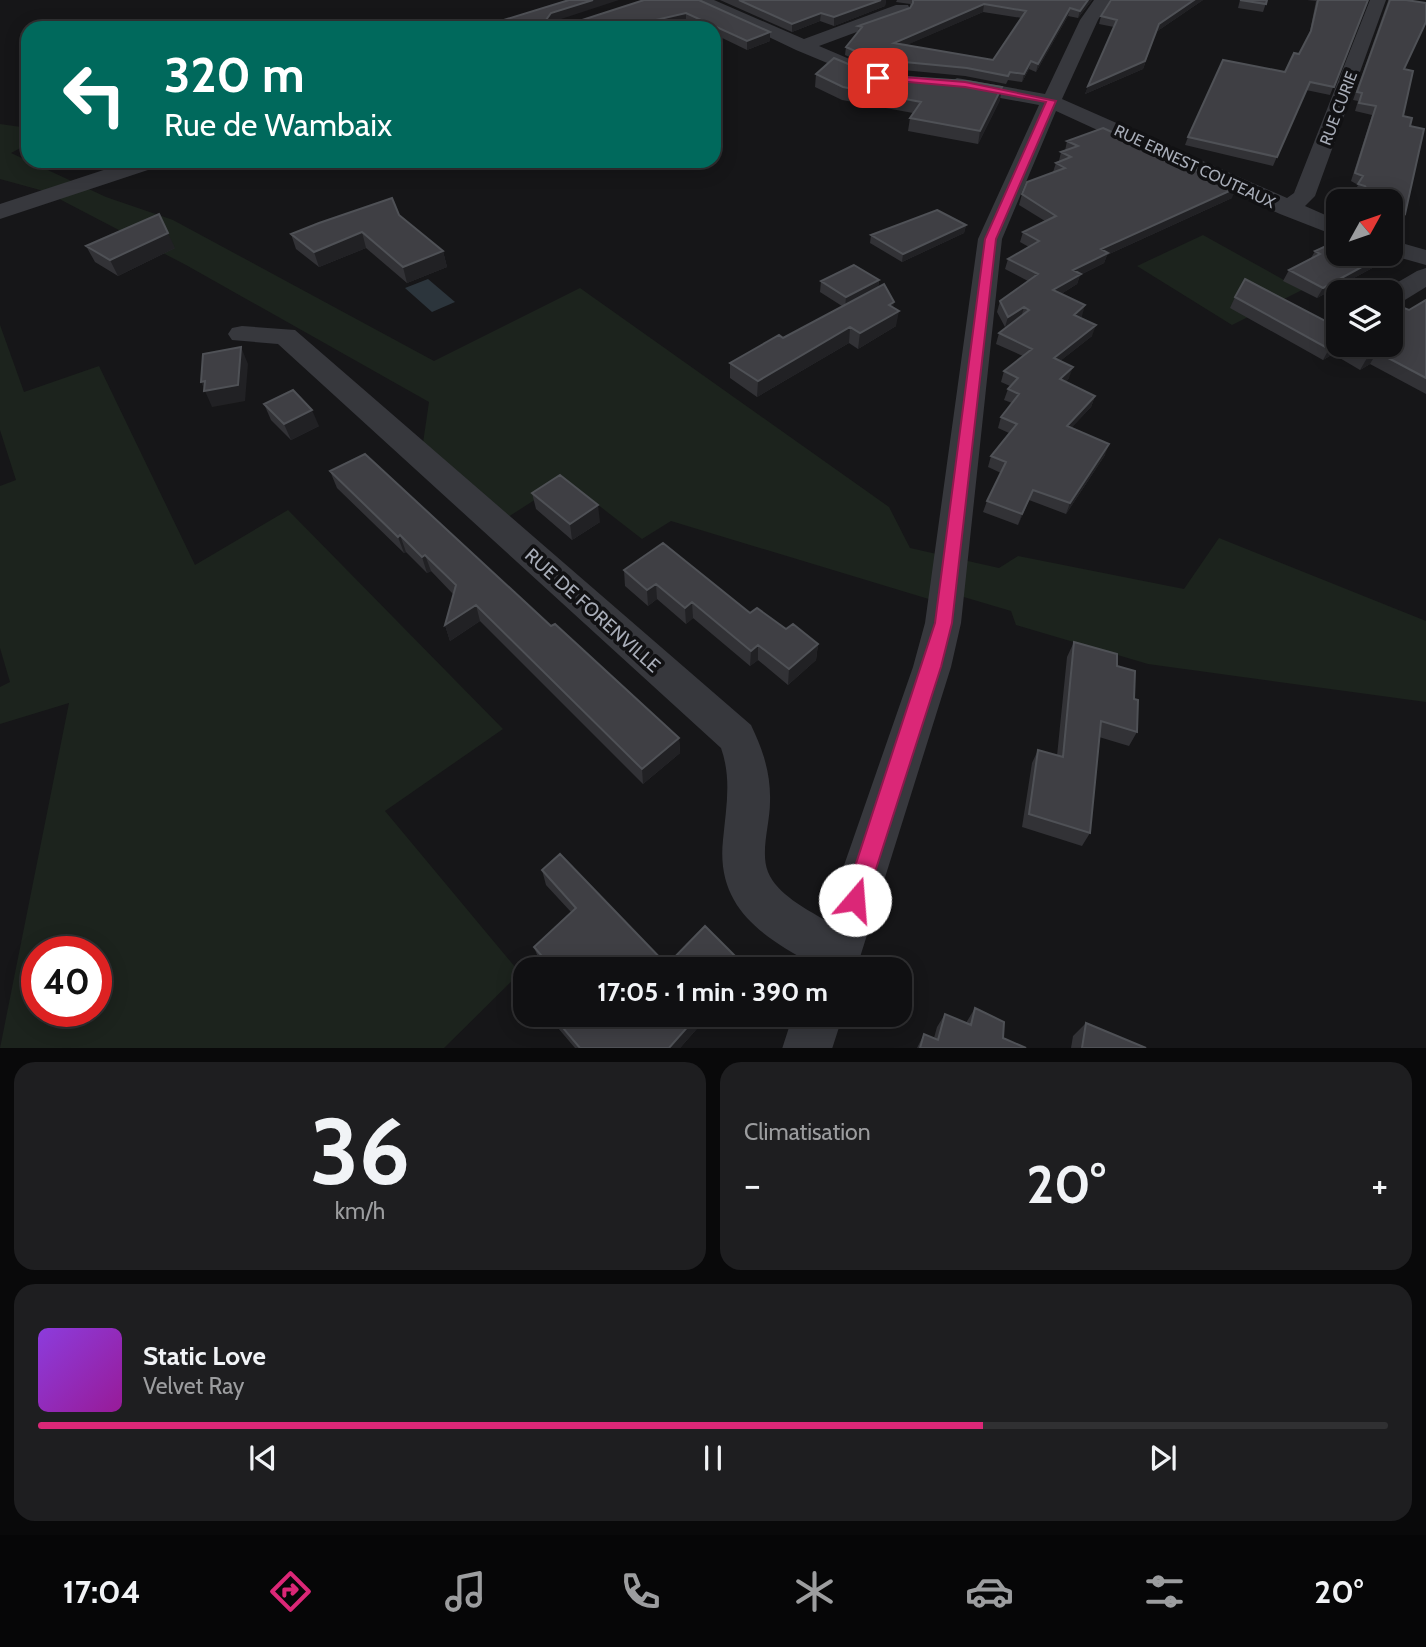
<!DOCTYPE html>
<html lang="fr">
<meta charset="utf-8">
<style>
body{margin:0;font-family:Cabin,sans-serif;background:#1e1e20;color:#f1f3f6;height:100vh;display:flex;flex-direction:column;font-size:26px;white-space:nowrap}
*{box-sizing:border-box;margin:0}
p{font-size:23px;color:#9c9d9f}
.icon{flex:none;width:38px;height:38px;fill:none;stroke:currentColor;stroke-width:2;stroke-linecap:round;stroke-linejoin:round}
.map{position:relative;height:1048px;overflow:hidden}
.panel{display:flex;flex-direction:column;gap:14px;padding:14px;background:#09090a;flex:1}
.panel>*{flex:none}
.hud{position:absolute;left:21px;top:21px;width:700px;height:147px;border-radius:21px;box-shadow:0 4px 18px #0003,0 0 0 2px #303032;background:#00695c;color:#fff;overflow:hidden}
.needle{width:46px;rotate:50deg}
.buttons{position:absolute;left:1326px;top:189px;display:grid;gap:14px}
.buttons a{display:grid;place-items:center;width:77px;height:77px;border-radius:14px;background:#101012;box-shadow:0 4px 18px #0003,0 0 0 2px #303032;font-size:35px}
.speed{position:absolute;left:21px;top:936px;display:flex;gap:14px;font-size:35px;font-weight:700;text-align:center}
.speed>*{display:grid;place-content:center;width:91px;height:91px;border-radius:50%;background:#101012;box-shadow:0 4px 18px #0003,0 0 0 2px #303032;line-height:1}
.speed .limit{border:10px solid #d22;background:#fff;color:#111}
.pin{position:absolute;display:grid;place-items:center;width:60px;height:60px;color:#fff;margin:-30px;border-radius:14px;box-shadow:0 4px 10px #0006}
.me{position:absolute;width:77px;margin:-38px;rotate:18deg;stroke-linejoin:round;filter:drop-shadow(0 0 5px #0008)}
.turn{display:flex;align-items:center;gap:24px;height:147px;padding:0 28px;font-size:32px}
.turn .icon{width:91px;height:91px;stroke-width:2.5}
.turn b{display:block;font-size:49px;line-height:60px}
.big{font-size:52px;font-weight:700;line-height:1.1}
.panel .tile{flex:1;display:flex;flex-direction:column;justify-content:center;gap:10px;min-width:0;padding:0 24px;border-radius:21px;background:#1e1e20}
.panel .dial{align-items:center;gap:0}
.dial b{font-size:91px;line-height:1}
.song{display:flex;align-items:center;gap:21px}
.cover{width:84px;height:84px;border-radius:10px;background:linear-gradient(135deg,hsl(270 70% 55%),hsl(300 70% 35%))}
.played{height:7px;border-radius:4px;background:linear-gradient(90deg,#db2777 70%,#303032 70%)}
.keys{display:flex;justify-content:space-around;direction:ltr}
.heat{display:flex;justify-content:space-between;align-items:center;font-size:38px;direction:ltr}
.panel .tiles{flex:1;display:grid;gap:14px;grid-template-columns:1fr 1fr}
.tile:last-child{grid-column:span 2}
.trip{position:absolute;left:513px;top:957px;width:399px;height:70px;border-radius:21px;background:#101012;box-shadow:0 4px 18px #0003,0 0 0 2px #303032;font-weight:700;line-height:70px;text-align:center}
.tab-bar{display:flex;height:112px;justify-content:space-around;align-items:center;background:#060607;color:#9c9d9f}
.tab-bar .icon{width:49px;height:49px}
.tab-bar .active{color:#db2777}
.tab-bar b{font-size:32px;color:#f1f3f6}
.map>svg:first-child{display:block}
</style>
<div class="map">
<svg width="1426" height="1049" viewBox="0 0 1426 1049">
<rect width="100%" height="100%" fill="#161618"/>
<path fill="#1c231d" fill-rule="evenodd" d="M0 124 28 128V144L11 153 106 197 173 220 434 361 580 288 889 507 910 548 999 568 1018 556 1184 589 1219 538 1426 621V702L1148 664 1016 625 1011 611 930 587 932 600 671 521 642 539 566 480 508 517 423 443 429 402 186 265 44 191 0 179Z
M1203 235 1302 290 1232 325 1137 266Z
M0 325 24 392 99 366 195 565 288 510 503 729 385 811 520 973 444 1048H0L69 703 0 724V687L10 682 0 648V486L16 480 0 430ZM96 952V1012H37V952Z"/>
<path fill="#2c353c" d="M428 279 455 302 432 312 405 288Z"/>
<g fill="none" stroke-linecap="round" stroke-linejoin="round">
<path fill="#37383d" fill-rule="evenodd" d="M692 0H714L804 39 896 5H908L910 9 908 13 819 46 880 72 882 76 880 80 873 82 796 50Z
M1094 0H1110L1098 20 1062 99 1287 198 1294 193 1370 0H1386L1315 196 1305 206 1339 221V237L1280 214 1056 111 1002 239 961 623 951 667 856 970H808L811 963C759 935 716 905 723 840 726 808 732 779 721 748L278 344 232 340 228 334 232 328 242 326 295 330 751 725C763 750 771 774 770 802 770 824 760 852 768 872 777 894 806 909 825 920L913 667 925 623 978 239 1039 105 957 90 947 84 957 78 1045 94 1080 20Z
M131 161H163L160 166 0 219V204Z
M1391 240 1426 250V265L1387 254H1391Z
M1426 268V287L1400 303 1391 305V292H1381L1417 271Z
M1339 311V327L1328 325 1324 319 1328 313Z
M793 1015H843L832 1049H782Z"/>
</g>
<path fill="#323236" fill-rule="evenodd" d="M699 0 770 41 747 50 714 34V28H700L686 21 657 28H478L552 22H576Z
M720 0H886L885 6 834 26 820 21 792 32Z
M897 0H1092L1078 18 1068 16 1036 72 1029 69 1022 82 1008 80 1006 84 965 76 872 67 845 55 846 47 858 32V26L910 8 911 6 910 4 896 2ZM983 12 1022 18 993 60 906 45Z
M1111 0H1203L1156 32 1143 69 1085 94 1114 27 1099 24 1101 16Z
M1240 0H1267L1263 12 1238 8Z
M1307 0H1368L1330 95 1306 90 1273 166 1185 145 1188 137 1285 72 1299 54 1309 36 1316 1Z
M1388 0H1406L1403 116 1410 126 1405 214 1400 223 1391 219V201H1365L1360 194 1354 193 1358 185 1351 181 1372 115 1355 111 1358 101 1353 100 1388 1Z
M860 69 1000 100 978 144 908 131 910 118 913 113 842 100 815 87 816 74Z
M1067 141 1232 198 1107 255 1104 263 1080 275 1077 284 1061 294 1082 316 1080 318 1092 336 1060 361 1069 378 1065 382 1095 396 1091 407 1071 428 1105 455 1066 514 1029 500 1018 525 983 512 987 501 1001 473 988 467 991 456 1009 433 998 428 1001 417 1012 403 1004 400 1008 389 1010 386 1001 382 1004 371 1023 356 996 344 999 333 1009 325 1005 327 997 312 1000 301 1028 281 1005 269 1008 259 1029 247 1020 242 1023 232 1045 221 1019 205 1022 194 1053 172 1056 163 1059 161 1061 152 1065 151Z
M399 215 443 251 447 267 407 283 366 248 319 267 296 249 291 234Z
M966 225 964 233 902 262 870 243 871 235Z
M86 246 175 248 118 276 95 262Z
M1315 251 1382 256 1376 266 1317 298 1283 281 1289 270 1311 258Z
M879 280 878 288 893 308 896 326 858 349 849 343 757 397 730 378V363L783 338 842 306 820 292 821 281Z
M1235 297 1339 328V345H1391L1409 310 1426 300V394L1370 364 1360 370 1333 354 1323 360 1230 308Z
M264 404 319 426 291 440 271 420Z
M330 471 551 626 679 738 680 753 643 784 480 621 450 641 445 625 453 594 431 571 427 573 406 552 404 553 337 488Z
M532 493 600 522 572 540 536 509Z
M624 570 750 613 818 644 816 660 788 685 758 660 750 666 693 618 686 624 657 599 648 606 625 586Z
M1074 642 1117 666 1134 699 1137 732 1129 746 1099 737 1090 833 1082 846 1022 827 1032 763 1038 750 1057 756 1067 657Z
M542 870 667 965 743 970H547L539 960 534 947 571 912 546 885Z
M975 1008 1003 1038 1026 1048H917L924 1034 934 1038 937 1027 945 1014 966 1023Z
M547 1015H709L680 1048H575Z
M1086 1023 1146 1048H1071L1073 1036Z"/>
<path fill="#212124" d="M593 0H619L552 22 547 28 546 20 551 13Z
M881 0H886L885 6 834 26V17Z
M1088 0H1092L1078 18 1080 11Z
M1194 0H1203L1156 32 1143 69 1085 94 1088 86 1159 24Z
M984 4 983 12 893 51 894 43Z
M1070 8 1068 16 1036 72 1038 64Z
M686 13V21L657 28H621Z
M821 13 820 21 792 32V24Z
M770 32V41L747 50V41Z
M1031 61 1029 69 1022 82 1024 74Z
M1002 87 1000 100 978 144 980 131Z
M1236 188 1232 198 1107 255 1104 263 1080 275 1077 284 1050 301 1053 290 1073 270 1101 249Z
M966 225 964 233 902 262 903 254Z
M362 232 366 248 319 267 314 252Z
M168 233 175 248 118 276 110 260Z
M443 251 447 267 407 283 403 267Z
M1382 256 1376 266 1317 298 1323 288Z
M879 280 877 291 845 308 846 297Z
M894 302 892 315 899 311 896 326 858 349 860 333 889 305Z
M1085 305 1082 316 1070 326 1074 315Z
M1024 307 1021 318 1005 327 1008 317Z
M1096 325 1092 336 1050 369 1054 358Z
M850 327 849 343 757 397 758 381Z
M1339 343 1333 354 1323 360 1329 349Z
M241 347 248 364 245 401 212 407 201 382Z
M1377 352 1370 364 1360 370 1367 358Z
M1073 367 1069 378 1056 390 1060 379Z
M1095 396 1091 407 1063 437 1067 426Z
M312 410 319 426 291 440 284 424Z
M1109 444 1105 455 1066 514 1070 503Z
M1033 490 1029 500 1018 525 1022 514Z
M598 505 600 522 572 540 570 524Z
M400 535 406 552 404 553 398 537Z
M425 555 431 571 427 573 422 557Z
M656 584 657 599 648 606 647 590Z
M692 602 693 618 686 624 685 608Z
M476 605 480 621 450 641 445 625Z
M818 644 816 660 788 685 789 669Z
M758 645V660L750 666 751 651Z
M679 738 680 753 643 784 642 769Z
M698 1015H709L680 1048H669Z"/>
<path fill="#3f3f44" stroke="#4f5156" stroke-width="2" fill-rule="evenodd" d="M569 0H593L551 13 546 20 549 22H576L644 0H699L770 32 747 41 686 13 621 28H478Z
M739 0H881L834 17 821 13 792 24Z
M913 0H1088L1080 11 1070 8 1038 64 1031 61 1024 74 1010 72 1008 76 967 68 873 59 846 47 862 27 858 26 910 8 913 3ZM984 4 1026 11 993 60 894 43Z
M1111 0H1194L1159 24 1145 61 1088 86 1117 20 1101 16Z
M1240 0H1267L1266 4Z
M1318 0H1368L1334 87 1310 82 1277 157 1188 137 1223 60 1285 72 1294 53 1299 54 1311 31Z
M1390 0H1406L1426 3V22L1404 69 1413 71 1403 116 1412 118 1410 126 1424 129 1405 214 1391 208V201L1374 200 1365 186 1358 184 1363 176 1355 173 1376 106 1359 103 1362 93 1357 92Z
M834 58 860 69 891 76 967 81 1002 87 980 131 910 118 921 102 843 87 816 74Z
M1103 128 1236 188 1101 249 1108 253 1073 270 1081 274 1053 290 1085 305 1074 315 1096 325 1054 358 1073 367 1060 379 1095 396 1067 426 1109 444 1070 503 1033 490 1022 514 987 501 1006 462 991 456 1017 424 1001 417 1019 394 1008 389 1018 378 1004 371 1032 349 999 333 1029 310 1024 307 1008 317 1000 301 1038 274 1008 259 1039 241 1023 232 1056 216 1022 194 1027 182 1065 168 1056 163 1071 157 1061 152 1078 146 1067 141Z
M392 198 399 215 443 251 403 267 362 232 314 252 291 234 319 223Z
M937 210 966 225 903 254 871 235Z
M159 214 168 233 110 260 86 246Z
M1339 240V254H1378L1382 256 1323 288 1289 270 1320 254 1315 251Z
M854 265 879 280 846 297 821 281Z
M1245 279 1339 328V343L1329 349 1235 297Z
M884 284 894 302 889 305 899 311 860 333 850 327 758 381 730 363 779 335 783 338Z
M1426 300V378L1377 352 1367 358 1344 345H1391V310L1399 306 1409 310Z
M241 347 238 385 204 391 205 381 201 382 203 354Z
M293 390 312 410 284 424 264 404Z
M365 454 551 626 555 624 679 738 642 769 476 605 445 625 456 585 425 555 422 557 400 535 398 537 330 471Z
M560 475 598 505 570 524 532 493Z
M663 543 750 613 757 608 786 629 793 624 818 644 789 669 758 645 751 651 692 602 685 608 656 584 647 590 624 570Z
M1074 642 1117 654V666L1135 671 1134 699 1138 700 1137 732 1101 721 1090 833 1029 814 1038 750 1063 757Z
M560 854 667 965 705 926 743 964 739 970H554L534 947 576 908 542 870Z
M975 1008 1004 1022 1003 1038 1026 1048H920L924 1034 938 1040 945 1014 971 1025Z
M552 1015H698L669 1048H580Z
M1086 1023 1146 1048H1082Z"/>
<path fill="#db2777" stroke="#8e194d" stroke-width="2" d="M878 75 965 82 1056 101 996 239 952 623 941 667 866 900 863 907 855 911 848 907 844 900 935 623 985 239 1046 102 965 87 875 79 874 78Z"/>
<g text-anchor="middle" stroke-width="7" stroke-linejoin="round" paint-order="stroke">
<g font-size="16" fill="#a8adb8" stroke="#111113">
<text transform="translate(1338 108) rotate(-69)" y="6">RUE CURIE</text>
<text transform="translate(1195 166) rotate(25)" y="6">RUE ERNEST COUTEAUX</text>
</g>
<g font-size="19" fill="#a8adb8" stroke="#111113">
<text transform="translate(593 610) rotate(42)" y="7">RUE DE FORENVILLE</text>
</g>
</g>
</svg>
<div class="buttons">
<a><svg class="needle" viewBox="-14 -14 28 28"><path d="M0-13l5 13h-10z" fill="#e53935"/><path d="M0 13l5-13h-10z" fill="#9c9d9f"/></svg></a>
<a><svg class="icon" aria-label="layers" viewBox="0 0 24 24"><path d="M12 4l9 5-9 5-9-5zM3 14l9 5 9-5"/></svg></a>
</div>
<div class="speed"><div class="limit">40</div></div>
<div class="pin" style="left:878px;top:78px;background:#d93025"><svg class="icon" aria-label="arrive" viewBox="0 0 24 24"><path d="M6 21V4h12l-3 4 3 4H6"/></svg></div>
<svg class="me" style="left:855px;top:900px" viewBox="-20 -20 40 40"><circle r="19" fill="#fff"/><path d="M0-13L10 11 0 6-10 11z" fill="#db2777"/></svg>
<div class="trip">17:05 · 1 min · 390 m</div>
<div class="hud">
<div class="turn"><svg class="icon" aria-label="left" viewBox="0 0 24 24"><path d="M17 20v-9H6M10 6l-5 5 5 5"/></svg><div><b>320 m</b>Rue de Wambaix</div></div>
</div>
</div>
<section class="panel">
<div class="tiles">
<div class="tile dial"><b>36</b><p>km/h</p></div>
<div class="tile"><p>Climatisation</p>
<div class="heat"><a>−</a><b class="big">20°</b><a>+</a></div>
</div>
<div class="tile">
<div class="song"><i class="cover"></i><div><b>Static Love</b><p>Velvet Ray</p></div></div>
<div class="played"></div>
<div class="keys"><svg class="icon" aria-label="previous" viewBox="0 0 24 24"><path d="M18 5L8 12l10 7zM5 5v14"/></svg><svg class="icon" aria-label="pause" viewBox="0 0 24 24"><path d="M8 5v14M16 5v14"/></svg><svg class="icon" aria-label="next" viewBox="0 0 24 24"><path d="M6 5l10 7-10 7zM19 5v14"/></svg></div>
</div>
</div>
</section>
<nav class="tab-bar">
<b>17:04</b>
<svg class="icon active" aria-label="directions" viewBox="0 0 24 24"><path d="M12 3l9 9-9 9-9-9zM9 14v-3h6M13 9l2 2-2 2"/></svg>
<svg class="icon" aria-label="music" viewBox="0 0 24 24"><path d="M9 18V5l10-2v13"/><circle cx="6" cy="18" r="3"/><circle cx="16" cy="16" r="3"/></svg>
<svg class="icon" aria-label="phone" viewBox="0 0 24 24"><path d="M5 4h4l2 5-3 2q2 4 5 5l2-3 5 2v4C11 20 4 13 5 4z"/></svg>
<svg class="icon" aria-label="climate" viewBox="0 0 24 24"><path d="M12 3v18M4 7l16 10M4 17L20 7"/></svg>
<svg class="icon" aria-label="car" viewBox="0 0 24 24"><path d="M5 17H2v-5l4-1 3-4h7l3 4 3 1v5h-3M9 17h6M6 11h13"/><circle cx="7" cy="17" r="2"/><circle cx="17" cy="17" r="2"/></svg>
<svg class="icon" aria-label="filters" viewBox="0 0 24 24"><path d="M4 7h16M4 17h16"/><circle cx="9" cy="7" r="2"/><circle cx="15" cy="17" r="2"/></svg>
<b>20°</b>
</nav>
